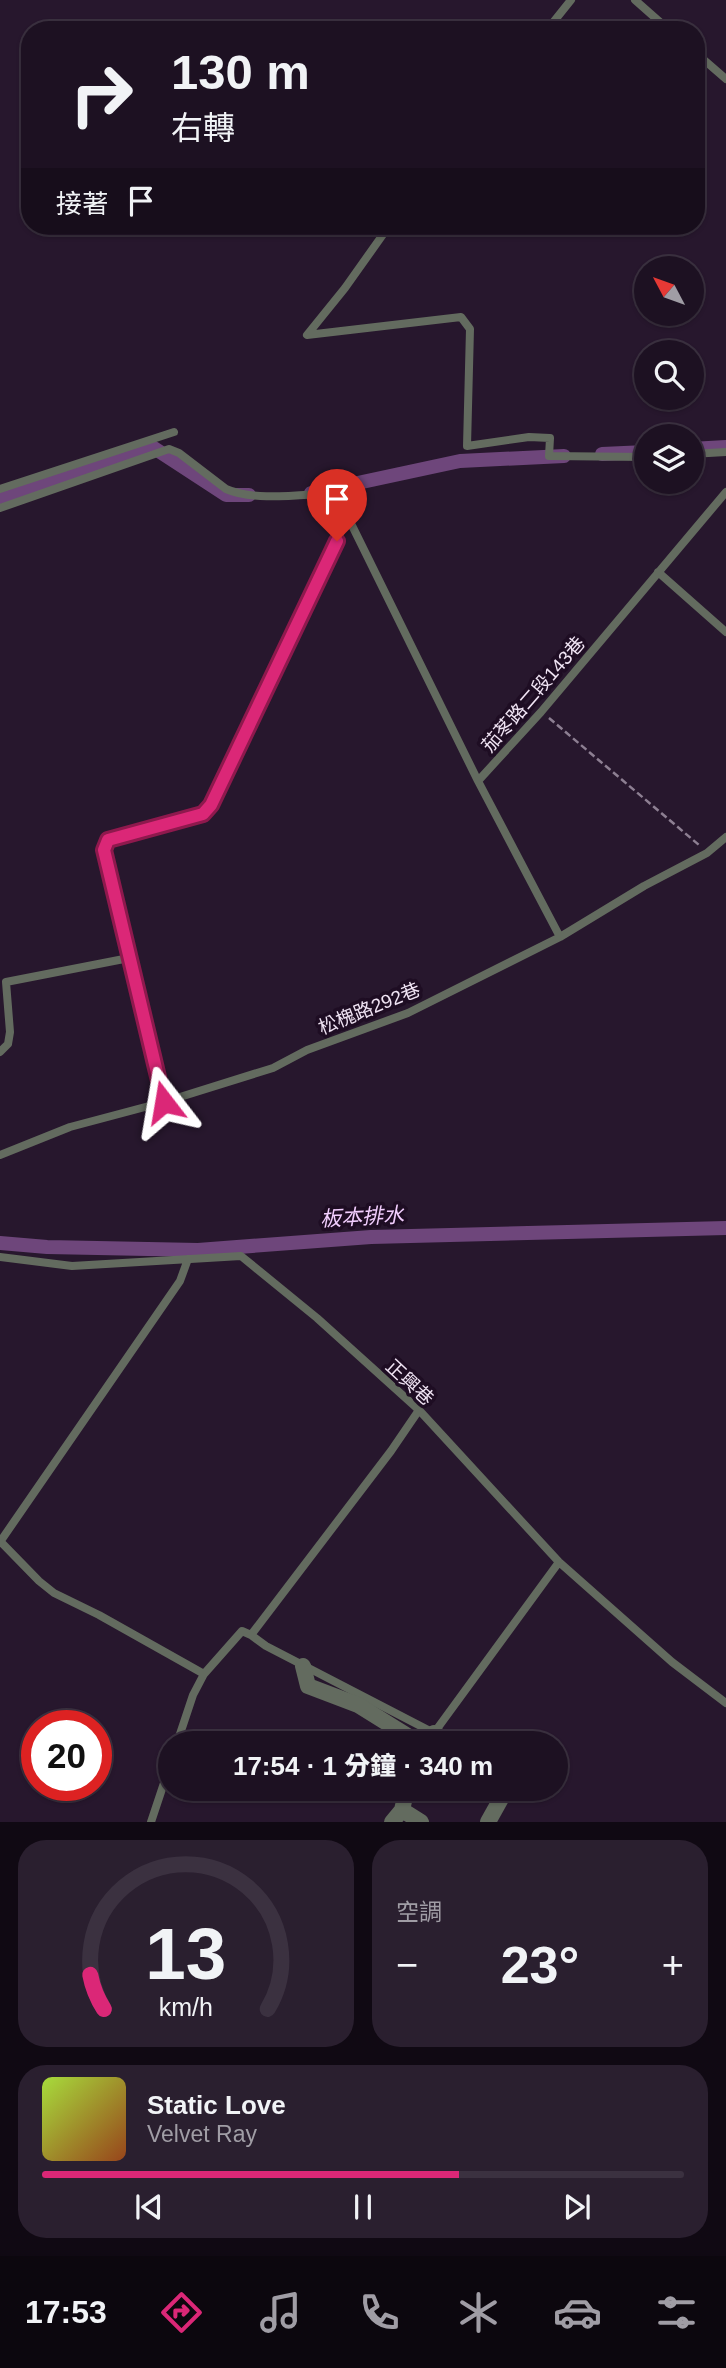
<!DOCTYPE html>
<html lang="zh-TW">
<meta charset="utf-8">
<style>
body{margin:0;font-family:Helvetica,"Noto Sans TC",sans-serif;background:#2a1f2f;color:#f1f3f6;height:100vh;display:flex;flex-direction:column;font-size:26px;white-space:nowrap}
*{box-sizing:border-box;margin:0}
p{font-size:23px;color:#a09da5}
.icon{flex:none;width:38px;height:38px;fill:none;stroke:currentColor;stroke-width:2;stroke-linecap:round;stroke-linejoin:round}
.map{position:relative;height:1822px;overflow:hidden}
.sheet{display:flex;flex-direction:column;gap:18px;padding:18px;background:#100913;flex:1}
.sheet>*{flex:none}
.hud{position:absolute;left:21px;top:21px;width:684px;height:214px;border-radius:28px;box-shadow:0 2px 5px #0004,0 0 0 2px #3b3140;background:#1d1122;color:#f1f3f6;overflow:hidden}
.needle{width:46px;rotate:311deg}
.controls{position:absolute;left:634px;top:256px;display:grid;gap:14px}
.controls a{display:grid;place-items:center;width:70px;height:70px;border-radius:50%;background:#1d1122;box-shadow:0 2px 5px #0004,0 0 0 2px #3b3140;font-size:35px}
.speed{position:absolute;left:21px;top:1710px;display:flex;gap:14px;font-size:35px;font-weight:700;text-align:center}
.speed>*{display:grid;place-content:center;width:91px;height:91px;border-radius:50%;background:#1d1122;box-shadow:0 2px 5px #0004,0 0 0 2px #3b3140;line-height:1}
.speed .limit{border:10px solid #d22;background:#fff;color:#111}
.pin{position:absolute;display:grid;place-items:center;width:60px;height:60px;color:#fff;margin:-72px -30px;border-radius:50% 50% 50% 0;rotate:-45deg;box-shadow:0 0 7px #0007}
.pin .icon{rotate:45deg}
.me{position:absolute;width:77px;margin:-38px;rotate:346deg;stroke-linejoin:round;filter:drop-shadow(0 0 5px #0008)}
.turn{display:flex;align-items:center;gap:24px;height:147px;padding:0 35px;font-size:32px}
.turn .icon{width:91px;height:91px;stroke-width:2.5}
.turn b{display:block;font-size:49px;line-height:60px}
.then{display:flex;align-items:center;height:66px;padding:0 35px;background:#0003;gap:14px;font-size:26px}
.big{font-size:52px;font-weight:800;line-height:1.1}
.sheet .card{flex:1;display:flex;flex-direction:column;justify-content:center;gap:10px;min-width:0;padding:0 24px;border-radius:28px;background:#2a1f2f}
.sheet .dial{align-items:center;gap:0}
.dial svg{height:182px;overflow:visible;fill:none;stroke:#3b3140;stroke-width:7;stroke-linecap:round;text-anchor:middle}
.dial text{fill:#f1f3f6;stroke:none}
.song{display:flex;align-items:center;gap:21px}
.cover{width:84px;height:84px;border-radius:10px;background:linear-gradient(135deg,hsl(80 70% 55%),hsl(20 70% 35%))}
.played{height:7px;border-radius:4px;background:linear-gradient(90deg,#db2777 65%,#3b3140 65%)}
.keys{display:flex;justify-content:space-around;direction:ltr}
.heat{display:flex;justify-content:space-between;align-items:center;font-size:38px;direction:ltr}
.sheet .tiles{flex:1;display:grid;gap:18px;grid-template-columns:1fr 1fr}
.card:last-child{grid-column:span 2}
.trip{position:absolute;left:158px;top:1731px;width:410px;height:70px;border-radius:35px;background:#1d1122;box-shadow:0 2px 5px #0004,0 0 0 2px #3b3140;font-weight:800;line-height:70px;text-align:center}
.dock{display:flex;height:112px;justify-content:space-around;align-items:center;background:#0c070e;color:#a09da5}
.dock .icon{width:49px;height:49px}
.dock .active{color:#db2777}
.dock b{font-size:32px;color:#f1f3f6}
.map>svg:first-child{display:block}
</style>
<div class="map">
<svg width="726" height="1822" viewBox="0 0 726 1822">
<rect width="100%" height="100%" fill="#27172d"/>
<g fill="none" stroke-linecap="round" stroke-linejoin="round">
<path stroke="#6e467b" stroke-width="14" d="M691 449 726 447
M602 454 646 452
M311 493 460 461 564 456
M0 497 154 448 226 495H249
M0 1243 47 1247 198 1250 371 1237 726 1228"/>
<path stroke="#8d7f92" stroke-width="2.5" stroke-dasharray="7 3.5" stroke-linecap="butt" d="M549 718 699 845"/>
<path stroke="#636b5f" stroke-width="8" d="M635 0 669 30
M547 30 571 0
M696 53 726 79
M389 226 345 288 307 335 461 317 470 329 467 446 529 437 550 438 549 456 646 457
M691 454 726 452
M0 489 174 432
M0 508 169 449 179 453 226 489C255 502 304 494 336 493L478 781
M658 572 726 632
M560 937 478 781 541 712 726 492
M0 1052 8 1044 10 1032 6 982 129 958
M164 1102 104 851 109 840 203 814 210 805 348 517
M0 1155 70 1127 164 1102 273 1068 307 1050 408 1013 560 937 644 886 707 853 726 837
M0 1257 72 1266 241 1256 317 1318 419 1410 559 1562 672 1662 726 1703
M0 1541 39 1581 54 1593 99 1615 204 1674 193 1695 177 1743
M0 1542 180 1281 188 1259
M251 1635 266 1646 434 1733 559 1562
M204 1674 242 1631 251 1635 391 1451 419 1410
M379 1788 404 1803
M151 1822 170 1765"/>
<path stroke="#636b5f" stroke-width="16" d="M303 1666 308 1686 358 1705 419 1743
M434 1733 451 1743
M402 1810 421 1822
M392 1822 402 1810 407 1788
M488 1822 507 1788"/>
</g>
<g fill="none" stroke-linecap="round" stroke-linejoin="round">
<defs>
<path id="route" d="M164 1102 104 850 108 840 203 814 211 805 337 541"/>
</defs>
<use href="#route" stroke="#8e194d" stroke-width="18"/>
<use href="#route" stroke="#db2777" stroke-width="12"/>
</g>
<g text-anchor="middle" stroke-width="7" stroke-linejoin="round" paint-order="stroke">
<g font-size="19" fill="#f0e4f4" stroke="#1e0d23">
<text transform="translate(533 694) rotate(-49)" y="7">茄苳路二段143巷</text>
<text transform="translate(369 1008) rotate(-22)" y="7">松槐路292巷</text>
<text transform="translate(410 1382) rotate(43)" y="7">正興巷</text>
</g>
<g font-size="21" font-style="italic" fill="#f2cefe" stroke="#1e0d23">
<text transform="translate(362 1217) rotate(-3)" y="7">板本排水</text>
</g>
</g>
</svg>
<div class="controls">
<a><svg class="needle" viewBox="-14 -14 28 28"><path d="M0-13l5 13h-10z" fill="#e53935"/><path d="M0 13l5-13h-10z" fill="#a09da5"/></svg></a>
<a><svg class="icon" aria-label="search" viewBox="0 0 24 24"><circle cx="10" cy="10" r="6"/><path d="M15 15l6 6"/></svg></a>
<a><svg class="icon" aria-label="layers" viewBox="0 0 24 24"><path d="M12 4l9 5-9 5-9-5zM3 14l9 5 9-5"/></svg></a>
</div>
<div class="speed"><div class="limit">20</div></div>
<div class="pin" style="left:337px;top:541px;background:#d93025"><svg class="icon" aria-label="arrive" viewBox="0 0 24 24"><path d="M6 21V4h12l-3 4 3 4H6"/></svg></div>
<svg class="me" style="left:164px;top:1102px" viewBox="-20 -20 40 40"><path d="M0-17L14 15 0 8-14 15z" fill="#db2777" stroke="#fff" stroke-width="4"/></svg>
<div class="trip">17:54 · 1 分鐘 · 340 m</div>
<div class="hud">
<div class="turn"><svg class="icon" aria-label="right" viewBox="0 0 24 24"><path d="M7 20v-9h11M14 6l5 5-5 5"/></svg><div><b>130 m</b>右轉</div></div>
<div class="then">接著<svg class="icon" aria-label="arrive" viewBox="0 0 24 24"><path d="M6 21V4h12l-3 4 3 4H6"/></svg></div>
</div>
</div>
<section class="sheet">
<div class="tiles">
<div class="card dial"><svg viewBox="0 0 100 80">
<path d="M14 69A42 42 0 1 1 86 69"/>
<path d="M14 69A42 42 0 0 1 8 54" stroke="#db2777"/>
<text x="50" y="56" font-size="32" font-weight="700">13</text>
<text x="50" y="72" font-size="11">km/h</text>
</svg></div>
<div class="card"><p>空調</p>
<div class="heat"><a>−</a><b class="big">23°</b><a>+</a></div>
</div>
<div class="card">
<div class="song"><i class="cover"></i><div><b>Static Love</b><p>Velvet Ray</p></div></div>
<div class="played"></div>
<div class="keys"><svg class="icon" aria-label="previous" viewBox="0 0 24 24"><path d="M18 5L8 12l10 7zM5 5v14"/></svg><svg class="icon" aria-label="pause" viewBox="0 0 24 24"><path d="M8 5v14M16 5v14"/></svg><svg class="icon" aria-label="next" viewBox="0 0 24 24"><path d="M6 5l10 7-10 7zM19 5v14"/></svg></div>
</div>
</div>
</section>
<nav class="dock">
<b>17:53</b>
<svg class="icon active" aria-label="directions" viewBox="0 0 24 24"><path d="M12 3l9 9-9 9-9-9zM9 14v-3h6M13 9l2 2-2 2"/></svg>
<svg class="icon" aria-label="music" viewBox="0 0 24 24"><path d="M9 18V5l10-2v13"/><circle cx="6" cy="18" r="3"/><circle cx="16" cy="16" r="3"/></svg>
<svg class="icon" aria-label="phone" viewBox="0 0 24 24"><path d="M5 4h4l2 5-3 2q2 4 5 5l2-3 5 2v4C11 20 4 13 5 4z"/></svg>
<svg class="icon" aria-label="climate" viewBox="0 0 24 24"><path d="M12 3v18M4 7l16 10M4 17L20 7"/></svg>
<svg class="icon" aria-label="car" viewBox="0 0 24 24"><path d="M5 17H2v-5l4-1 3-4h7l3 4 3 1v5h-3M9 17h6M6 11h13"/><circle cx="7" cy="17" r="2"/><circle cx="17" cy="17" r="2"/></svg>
<svg class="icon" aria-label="filters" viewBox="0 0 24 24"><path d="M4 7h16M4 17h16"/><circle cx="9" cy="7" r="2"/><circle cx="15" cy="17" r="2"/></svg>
</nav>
